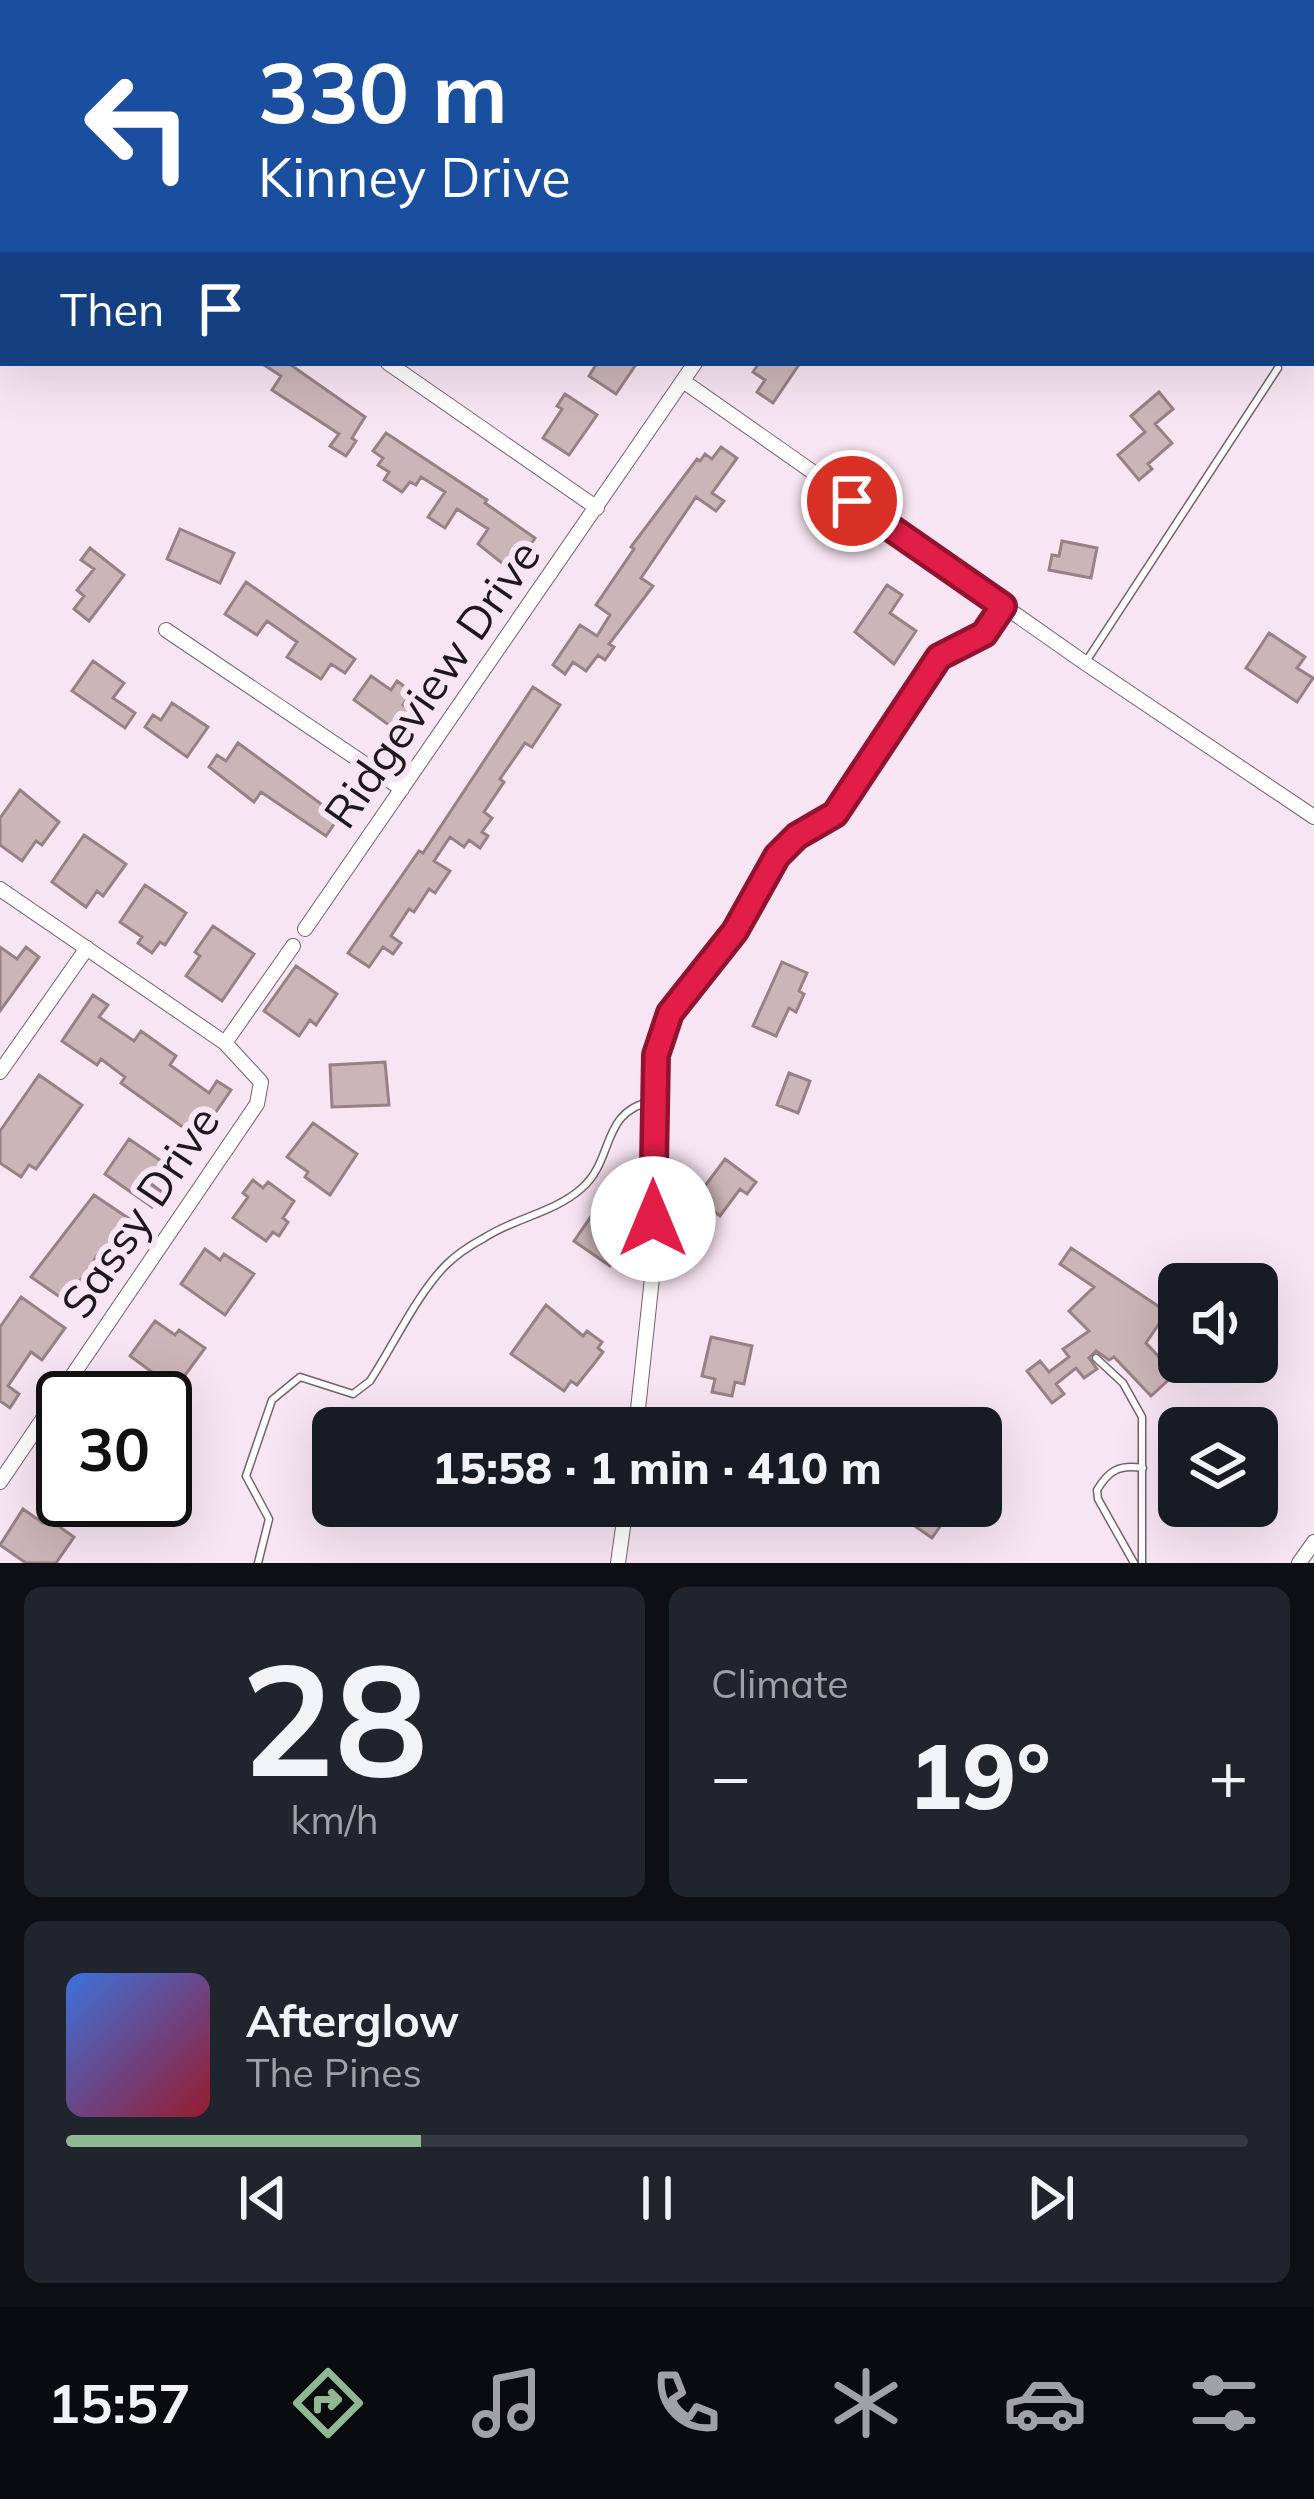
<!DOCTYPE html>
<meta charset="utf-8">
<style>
body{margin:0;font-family:Mulish,sans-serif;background:#20242c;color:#f1f3f6;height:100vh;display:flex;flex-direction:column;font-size:45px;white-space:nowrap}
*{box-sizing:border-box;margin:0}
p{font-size:39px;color:#9ea1a6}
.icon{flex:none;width:66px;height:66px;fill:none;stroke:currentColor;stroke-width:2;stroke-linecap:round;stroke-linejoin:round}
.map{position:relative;height:1563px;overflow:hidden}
.side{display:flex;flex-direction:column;gap:24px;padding:24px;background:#0d0f14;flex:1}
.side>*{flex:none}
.guide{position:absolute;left:0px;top:0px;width:1314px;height:366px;box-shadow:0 12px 48px #0002;background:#1a4fa0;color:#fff;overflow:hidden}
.fabs{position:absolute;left:1158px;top:1263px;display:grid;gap:24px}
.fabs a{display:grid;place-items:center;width:120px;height:120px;border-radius:18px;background:#171b24;box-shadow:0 12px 48px #0002;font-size:60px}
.speed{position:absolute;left:36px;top:1371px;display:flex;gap:24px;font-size:60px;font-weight:700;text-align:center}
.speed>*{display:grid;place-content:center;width:156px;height:156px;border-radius:50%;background:#171b24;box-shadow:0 12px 48px #0002;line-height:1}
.speed .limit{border:6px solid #111;border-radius:18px;background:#fff;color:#111}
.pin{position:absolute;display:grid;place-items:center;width:102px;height:102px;color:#fff;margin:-51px;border:6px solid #fff;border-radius:50%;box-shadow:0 3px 12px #0007}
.me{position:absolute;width:132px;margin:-66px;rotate:0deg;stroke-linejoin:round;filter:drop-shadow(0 0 9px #0008)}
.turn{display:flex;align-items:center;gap:42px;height:252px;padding:0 60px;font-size:54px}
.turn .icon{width:156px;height:156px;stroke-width:2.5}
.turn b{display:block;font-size:84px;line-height:102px}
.then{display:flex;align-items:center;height:114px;padding:0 60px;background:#0003;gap:24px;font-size:45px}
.big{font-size:90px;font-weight:800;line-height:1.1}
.side .card{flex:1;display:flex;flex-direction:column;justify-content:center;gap:18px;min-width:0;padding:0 42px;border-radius:18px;background:#20242c}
.side .dial{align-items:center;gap:0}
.dial b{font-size:156px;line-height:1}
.song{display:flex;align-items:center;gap:36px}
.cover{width:144px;height:144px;border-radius:18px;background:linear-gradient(135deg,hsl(220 70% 55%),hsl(350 70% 35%))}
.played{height:12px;border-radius:6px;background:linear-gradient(90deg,#8fb791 30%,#363941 30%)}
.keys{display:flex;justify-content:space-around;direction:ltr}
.heat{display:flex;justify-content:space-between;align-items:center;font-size:66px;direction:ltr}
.side .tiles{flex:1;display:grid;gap:24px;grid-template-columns:1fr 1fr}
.card:last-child{grid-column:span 2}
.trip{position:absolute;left:312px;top:1407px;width:690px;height:120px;border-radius:18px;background:#171b24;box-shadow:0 12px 48px #0002;font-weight:800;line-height:120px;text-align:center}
.dock{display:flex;height:192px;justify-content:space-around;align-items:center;background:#090b0e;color:#9ea1a6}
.dock .icon{width:84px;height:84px}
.dock .on{color:#8fb791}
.dock b{font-size:54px;color:#f1f3f6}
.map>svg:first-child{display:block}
</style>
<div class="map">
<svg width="1314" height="1563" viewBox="0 0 1314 1563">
<rect width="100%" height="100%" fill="#f8e5f3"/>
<path fill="#ccb5b8" stroke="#978184" stroke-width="3" d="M261 363H288L365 417 352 438 356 441 346 456 330 446 339 434 272 390 281 376Z
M597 363H637L616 394 589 376Z
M759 363H800L773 403 757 392 765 380 753 372Z
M1159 392 1173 409 1155 424 1172 443 1148 464 1152 469 1139 480 1118 455 1145 432 1131 416Z
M565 394 597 415 569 455 543 438 562 409 557 406Z
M386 433 487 500 485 503 535 538 512 571 478 544 488 529 457 509 445 528 428 517 445 492 421 477 416 485 410 482 402 492 384 480 389 472 378 465 383 458 373 451Z
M721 447 737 458 712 493 724 501 716 511 696 497 641 578 653 586 609 644 614 647 605 660 598 655 586 671 573 662 565 674 553 665 580 625 597 636 610 615 596 605 634 549 631 547 697 459 700 461 705 454 712 459Z
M180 529 234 553 220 583 167 559Z
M1062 541 1097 548 1091 578 1049 570 1052 555 1059 556Z
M90 548 124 575 89 621 74 609 84 596 77 590 94 569 81 560Z
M246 582 355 659 345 673 331 664 321 679 287 657 297 642 267 621 257 635 225 614Z
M887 585 902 595 890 613 916 631 894 664 855 632Z
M1269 633 1305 657 1297 668 1313 678 1297 702 1246 668Z
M93 661 124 683 113 698 135 713 125 728 72 691Z
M371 676 391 690 397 681 412 692 403 705 414 713 400 733 354 700Z
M533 687 560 705 532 747 525 743 500 779 504 782 484 812 492 818 482 832 488 836 480 848 469 840 464 847 450 837 434 861 450 871 435 893 429 889 414 912 409 909 391 936 401 943 393 954 383 947 369 967 348 953 419 851 423 853Z
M172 703 208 727 187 757 145 727 153 715 161 720Z
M238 743 339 817 326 836 261 792 254 802 209 767 217 755 226 761Z
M20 790 59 822 42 845 36 841 22 861 0 845V818Z
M84 835 126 864 103 896 97 891 86 907 52 882Z
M145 885 186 913 165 945 160 942 152 953 138 943 142 937 120 922Z
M213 926 254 954 222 1001 186 976 200 956 195 952Z
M0 947 17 959 26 947 39 957 0 1011Z
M782 962 807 973 799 991 804 994 796 1012 789 1008 776 1036 753 1026Z
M296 966 337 994 316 1025 310 1020 299 1036 264 1011Z
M93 995 108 1005 99 1017 134 1041 141 1031 176 1056 170 1065 209 1093 217 1081 231 1090 198 1138 121 1083 125 1077 101 1059 97 1065 62 1041Z
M385 1062 389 1105 332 1107 330 1065Z
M789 1073 810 1081 798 1113 777 1105Z
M39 1075 82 1105 36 1169 29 1165 21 1177 0 1163V1131Z
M313 1123 357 1154 330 1195 305 1177 308 1172 287 1157Z
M129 1139 164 1163 150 1183 162 1192 152 1207 105 1174Z
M725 1159 756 1182 747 1194 740 1189 720 1216 696 1198Z
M253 1180 263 1188 268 1182 294 1201 283 1218 288 1222 279 1236 273 1232 266 1241 233 1218 248 1197 243 1193Z
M94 1195 140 1226 128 1244 120 1239 109 1255 101 1250 76 1287 90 1296 80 1311 31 1277Z
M594 1212 630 1237 610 1266 574 1241Z
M1071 1248 1167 1312 1146 1343 1175 1374 1151 1396 1114 1357 1109 1360 1096 1351 1089 1358 1097 1369 1084 1378 1076 1368 1056 1384 1064 1394 1052 1403 1027 1371 1040 1361 1049 1372 1069 1357 1063 1349 1089 1331 1069 1311 1094 1287 1060 1264Z
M205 1249 220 1260 224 1254 254 1274 225 1315 181 1284Z
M21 1297 65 1328 42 1360 31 1352 8 1386 19 1394 10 1408 0 1401V1327Z
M546 1305 583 1336 587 1331 602 1342 598 1348 603 1352 593 1365 577 1385 571 1381 564 1391 511 1354Z
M155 1321 175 1335 179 1330 205 1348 175 1389 130 1356Z
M711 1337 752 1346 744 1384 735 1382 732 1396 712 1392 715 1379 702 1376Z
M920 1506H934L948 1515 932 1538 909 1522Z
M23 1509 43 1523 47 1518 74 1537 56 1563H26L0 1545Z"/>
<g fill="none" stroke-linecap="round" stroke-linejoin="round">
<defs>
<path id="lane" d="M1087 660 1278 368
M1096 1358 1123 1383 1142 1417V1563
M258 1563 269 1519 246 1476 272 1400 300 1377 353 1394 370 1381C393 1346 417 1294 446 1265 456 1255 471 1245 484 1238 514 1218 554 1213 582 1188 615 1159 600 1111 653 1101
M1134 1563 1098 1499 1097 1490C1109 1470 1120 1464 1143 1468"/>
<path id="street" d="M914 3 915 0
M1311 73 1314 62
M0 96 3 98
M0 211 3 207
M388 363 597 508
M683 381 1085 663 1314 817
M166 630 402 789
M0 889 225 1043 261 1082 257 1104 0 1482
M305 929 695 363
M225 1043 293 946
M0 1072 87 948
M636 1428 654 1259 656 1055 670 1013 735 931 777 856 797 836 835 815 939 657 984 634 1003 606
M618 1563 626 1506
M1299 1563 1314 1542"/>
</defs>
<use href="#lane" stroke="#72626e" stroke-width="9"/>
<use href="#street" stroke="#72626e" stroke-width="16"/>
<use href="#lane" stroke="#fff" stroke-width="6"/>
<use href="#street" stroke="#fff" stroke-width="14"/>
</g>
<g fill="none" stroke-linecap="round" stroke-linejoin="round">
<defs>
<path id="route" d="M653 1219 656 1055 670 1013 735 931 777 856 797 836 835 814 939 657 984 634 1003 606 852 501"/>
</defs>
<use href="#route" stroke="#92132f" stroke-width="30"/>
<use href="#route" stroke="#e11d48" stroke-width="21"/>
</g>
<g text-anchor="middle" stroke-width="12" stroke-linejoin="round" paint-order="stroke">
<g font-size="45" fill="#1e181c" stroke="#f8e5f3">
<text transform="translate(432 684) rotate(-55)" y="16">Ridgeview Drive</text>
<text transform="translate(140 1212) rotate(-56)" y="16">Sassy Drive</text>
</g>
</g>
</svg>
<div class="fabs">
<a><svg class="icon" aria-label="sound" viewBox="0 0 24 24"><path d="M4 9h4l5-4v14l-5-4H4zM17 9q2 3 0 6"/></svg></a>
<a><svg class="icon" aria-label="layers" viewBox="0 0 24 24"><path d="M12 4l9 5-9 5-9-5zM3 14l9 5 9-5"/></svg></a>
</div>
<div class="speed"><div class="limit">30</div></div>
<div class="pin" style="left:852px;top:501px;background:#d93025"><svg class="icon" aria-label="arrive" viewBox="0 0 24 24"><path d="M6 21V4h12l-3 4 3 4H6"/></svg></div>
<svg class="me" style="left:653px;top:1219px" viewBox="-20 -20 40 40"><circle r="19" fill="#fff"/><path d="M0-13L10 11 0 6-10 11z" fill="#e11d48"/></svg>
<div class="trip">15:58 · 1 min · 410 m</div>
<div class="guide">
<div class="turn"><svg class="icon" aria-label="left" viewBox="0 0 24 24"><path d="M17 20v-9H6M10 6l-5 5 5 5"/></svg><div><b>330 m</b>Kinney Drive</div></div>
<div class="then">Then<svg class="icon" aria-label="arrive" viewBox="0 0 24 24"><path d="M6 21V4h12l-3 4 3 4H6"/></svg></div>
</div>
</div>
<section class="side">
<div class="tiles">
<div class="card dial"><b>28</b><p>km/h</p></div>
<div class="card"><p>Climate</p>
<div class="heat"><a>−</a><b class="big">19°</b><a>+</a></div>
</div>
<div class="card">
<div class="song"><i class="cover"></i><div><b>Afterglow</b><p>The Pines</p></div></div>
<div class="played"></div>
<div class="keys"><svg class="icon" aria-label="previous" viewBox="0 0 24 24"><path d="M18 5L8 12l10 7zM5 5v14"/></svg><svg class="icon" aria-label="pause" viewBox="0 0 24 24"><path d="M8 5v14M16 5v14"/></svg><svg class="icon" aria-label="next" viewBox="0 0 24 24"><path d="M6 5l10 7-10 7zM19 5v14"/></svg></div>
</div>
</div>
</section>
<nav class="dock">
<b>15:57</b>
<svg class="icon on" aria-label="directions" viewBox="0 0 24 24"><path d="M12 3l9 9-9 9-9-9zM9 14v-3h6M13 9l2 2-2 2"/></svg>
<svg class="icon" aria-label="music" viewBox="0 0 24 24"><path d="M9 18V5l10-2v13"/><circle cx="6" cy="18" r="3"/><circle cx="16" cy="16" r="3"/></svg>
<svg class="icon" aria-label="phone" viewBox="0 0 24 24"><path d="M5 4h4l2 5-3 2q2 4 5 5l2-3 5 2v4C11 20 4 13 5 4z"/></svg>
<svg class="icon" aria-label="climate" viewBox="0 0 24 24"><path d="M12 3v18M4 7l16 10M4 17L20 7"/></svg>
<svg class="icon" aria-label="car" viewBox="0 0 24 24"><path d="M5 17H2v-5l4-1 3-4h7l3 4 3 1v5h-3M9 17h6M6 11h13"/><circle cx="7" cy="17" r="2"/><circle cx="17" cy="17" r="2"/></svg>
<svg class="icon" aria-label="filters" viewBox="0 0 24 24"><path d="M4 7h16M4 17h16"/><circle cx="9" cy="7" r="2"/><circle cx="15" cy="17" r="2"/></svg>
</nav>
